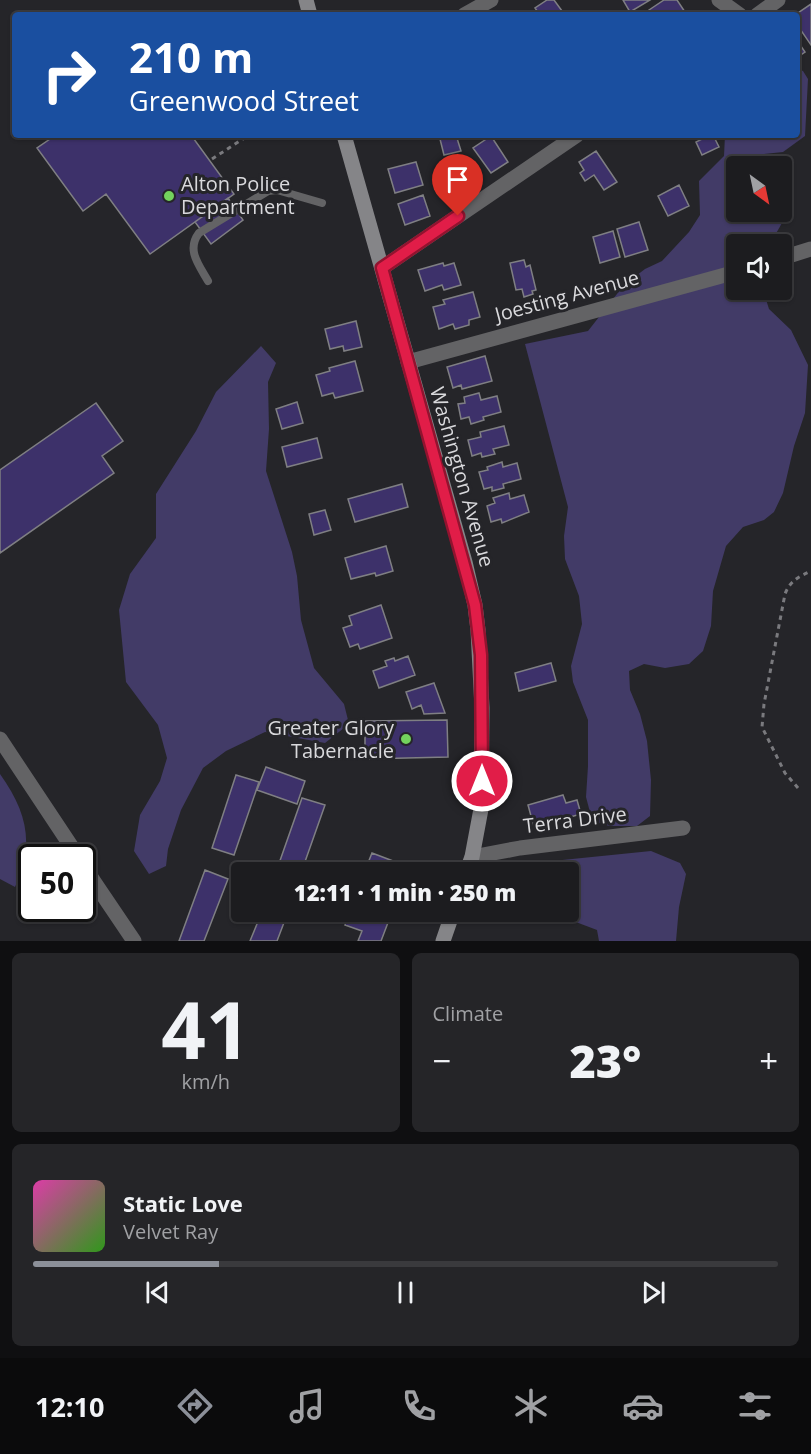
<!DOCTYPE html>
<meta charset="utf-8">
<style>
body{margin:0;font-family:"Open Sans",sans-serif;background:#252528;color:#f1f3f6;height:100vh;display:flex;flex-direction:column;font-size:22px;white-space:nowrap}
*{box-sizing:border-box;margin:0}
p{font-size:20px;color:#a0a1a4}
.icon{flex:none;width:33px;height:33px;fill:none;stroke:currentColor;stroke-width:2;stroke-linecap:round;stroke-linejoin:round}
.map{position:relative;height:941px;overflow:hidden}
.sheet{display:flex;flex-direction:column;gap:12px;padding:12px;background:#0f0f11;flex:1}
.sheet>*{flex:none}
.hud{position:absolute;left:12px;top:12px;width:788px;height:126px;border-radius:6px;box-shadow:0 2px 4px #0004,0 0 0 2px #3a3a3d;background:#1a4fa0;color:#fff;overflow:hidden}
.needle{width:39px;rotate:147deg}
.buttons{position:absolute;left:726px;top:156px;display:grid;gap:12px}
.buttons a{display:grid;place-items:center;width:66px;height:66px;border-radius:6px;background:#1c1c1f;box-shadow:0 2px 4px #0004,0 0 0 2px #3a3a3d;font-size:30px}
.speed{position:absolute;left:18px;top:844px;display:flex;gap:12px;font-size:30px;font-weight:700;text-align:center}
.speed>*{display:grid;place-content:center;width:78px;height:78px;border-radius:50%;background:#1c1c1f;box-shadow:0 2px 4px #0004,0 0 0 2px #3a3a3d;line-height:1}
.speed .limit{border:3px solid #111;border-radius:9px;background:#fff;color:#111}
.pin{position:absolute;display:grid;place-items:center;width:51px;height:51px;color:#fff;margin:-62px -26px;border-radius:50% 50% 50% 0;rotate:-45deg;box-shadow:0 0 6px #0007}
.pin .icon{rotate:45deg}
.me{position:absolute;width:66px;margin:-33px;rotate:0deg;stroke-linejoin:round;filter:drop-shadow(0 0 4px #0008)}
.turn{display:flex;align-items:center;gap:21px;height:126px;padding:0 18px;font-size:27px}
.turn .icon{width:78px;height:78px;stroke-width:2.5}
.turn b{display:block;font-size:42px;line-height:51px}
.big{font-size:45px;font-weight:800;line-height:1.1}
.sheet .widget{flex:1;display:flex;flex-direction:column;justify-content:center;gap:9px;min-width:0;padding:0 21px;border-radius:9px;background:#252528}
.sheet .dial{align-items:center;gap:0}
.dial b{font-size:78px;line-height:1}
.song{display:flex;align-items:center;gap:18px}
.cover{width:72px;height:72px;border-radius:9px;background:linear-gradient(135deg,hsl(320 70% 55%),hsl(110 70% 35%))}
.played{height:6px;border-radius:3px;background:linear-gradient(90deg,#8c9099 25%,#3a3a3d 25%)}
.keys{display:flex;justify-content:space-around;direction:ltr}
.heat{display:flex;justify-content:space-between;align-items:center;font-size:33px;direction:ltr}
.sheet .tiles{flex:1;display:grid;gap:12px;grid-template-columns:1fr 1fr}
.widget:last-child{grid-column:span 2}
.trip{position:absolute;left:231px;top:862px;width:348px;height:60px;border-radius:6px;background:#1c1c1f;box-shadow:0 2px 4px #0004,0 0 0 2px #3a3a3d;font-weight:800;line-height:60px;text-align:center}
.menu{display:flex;height:96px;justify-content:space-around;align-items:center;background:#0b0b0c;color:#a0a1a4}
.menu .icon{width:42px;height:42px}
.menu .on{color:#8c9099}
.menu b{font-size:27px;color:#f1f3f6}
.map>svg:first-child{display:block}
</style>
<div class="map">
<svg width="811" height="941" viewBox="0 0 811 941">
<rect width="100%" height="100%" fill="#252529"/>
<path fill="#423b67" d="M797 69 803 71 808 79 805 136 783 152 764 154 755 166H736V212H782V192L785 194 786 216 770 244H736V290H763L769 309 791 330 808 365 805 413 794 446 783 493 774 512 764 520 743 527 726 546 713 591 711 626 703 651 689 664 665 668 644 664 629 671 630 690 640 714 647 741 651 780 650 816 637 826H609L596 822 591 816 586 797 588 766V720L573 682 571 666 582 624 579 596 565 559 564 536 568 507 525 344 588 331 624 285 645 269 662 261 689 232 700 215 699 181 724 156 725 135H796Z
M261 346 276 363 268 382 269 429 266 471 292 552 297 576 301 620 314 668 344 704 349 724 325 743 265 732 226 751 203 768 181 810 168 849 166 866 149 874 134 851 140 815 160 781 167 758 158 725 126 682 119 610 130 574 156 538V494L196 431 216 392Z
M0 774C27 812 35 844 15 887L0 879Z
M651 851 680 863 686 874 679 907 676 941H599L597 930 560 916 515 920 492 912H568V873H498L502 866Z"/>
<path fill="#3d316a" stroke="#7f7f83" stroke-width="1.5" d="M547 0H554L565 15H540L535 8Z
M623 0H650L630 12Z
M664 0H677L687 15H649L646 12Z
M811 4V45L796 23V15H795Z
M796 39 805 52 796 58Z
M56 135H191L234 194 150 254 106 194 83 211 37 148Z
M456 135 461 151 444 155 440 139Z
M710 135H713L719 147 702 155 696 142Z
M491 136 508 162 491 173 473 148Z
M596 151 617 182 604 190 594 175 585 181 580 173 584 170 579 162Z
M416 162 423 185 395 193 388 169Z
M679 185 689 206 668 216 658 196Z
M423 195 430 216 405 225 398 204Z
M228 198 243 220 211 244 195 222Z
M639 222 648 250 625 257 617 229Z
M613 231 620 257 600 263 593 237Z
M524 260 526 267 530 265 536 290 532 291 533 294 524 297 522 289 516 290 510 263Z
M443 263 444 266 454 263 461 285 444 290 442 285 425 291 418 270Z
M473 292 480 317 469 320V325L455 329 453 324 439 329 433 307 445 304 443 300Z
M356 321 362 347 344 351 343 346 330 349 325 329Z
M485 356 492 381 462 389 461 385 453 388 447 367Z
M355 361 363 391 335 398 333 393 322 396 316 375 330 371 329 368Z
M479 393 481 400 497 396 501 412 483 417 484 420 471 424 469 417 461 419 458 404 465 403 464 397Z
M297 402 303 423 282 429 276 409Z
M96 403 123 441 102 456 114 473 0 553V470Z
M504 426 509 445 493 449 495 454 482 457 481 453 472 456 468 440 481 437 480 432Z
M317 438 322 458 287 467 282 447Z
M502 462 503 467 517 463 521 479 503 484 504 488 492 491V487L484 489 479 472 488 470 487 467Z
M402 484 408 507 355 522 348 499Z
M509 493 510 499 524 495 529 512 502 523 501 519 491 522 487 506 495 503 493 498Z
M325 510 331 530 314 535 309 514Z
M386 546 393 571 376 576 375 573 351 579 345 558Z
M381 605 392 638 360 649 358 644 350 647 343 628 352 625 349 616Z
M408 656 415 675 379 688 373 671 387 666 385 661 394 658 395 661Z
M551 663 556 681 519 691 515 673Z
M434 683 445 713 424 714 421 705 412 709 406 692Z
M447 720 448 757 365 759V721Z
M266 767 305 781 297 804 257 790Z
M236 775 259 782 234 855 212 848Z
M563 795 566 803 577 800 581 814 534 827 528 805Z
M302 798 325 805 301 873H280L276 872Z
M372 853 409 867 407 873H364Z
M205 870 228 879 204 941H179Z
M262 912H288L277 941H250Z
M350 912H392L381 941H358L362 931 345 925Z"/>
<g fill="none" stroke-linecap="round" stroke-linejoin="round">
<path stroke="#7a7a7e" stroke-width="3" stroke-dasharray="4.5 4.5" stroke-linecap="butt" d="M212 159 249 135
M798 788 785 773 762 727 764 704 785 594C790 581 798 577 811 571"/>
<path stroke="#636365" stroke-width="8" d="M208 281C199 265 186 250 199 233L268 191 277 190 322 203"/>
<path stroke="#636365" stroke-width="15" d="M719 0 740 15
M464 15 491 0
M757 15 778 0
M782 258 811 249
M382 268 577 135
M408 362 736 272
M0 739 79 858
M472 857 520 848 683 828
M82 864 134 941"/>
<path stroke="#858588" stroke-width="15" d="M306 0 310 15
M344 135 465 562 475 605 478 630 482 708 481 809 472 857 466 873
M443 941 453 912"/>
</g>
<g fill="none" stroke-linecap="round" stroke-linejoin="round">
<defs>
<path id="route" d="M458 216 382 268 475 605 481 655 482 781"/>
</defs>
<use href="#route" stroke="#92132f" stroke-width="15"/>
<use href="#route" stroke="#e11d48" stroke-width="10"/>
</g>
<g fill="#73d25d" stroke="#252529" stroke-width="2">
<circle cx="169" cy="196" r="6"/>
<circle cx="406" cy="739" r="6"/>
</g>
<g text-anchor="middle" stroke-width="6" stroke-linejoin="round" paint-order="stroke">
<g font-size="20" fill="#d9d9dc" stroke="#252529" text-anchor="start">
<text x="181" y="191">Alton Police<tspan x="181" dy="23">Department</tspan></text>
<text x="394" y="735" text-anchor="end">Greater Glory<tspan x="394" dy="23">Tabernacle</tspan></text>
</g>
<g font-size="20" fill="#d9d9dc" stroke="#252529">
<text transform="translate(567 296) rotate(-15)" y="7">Joesting Avenue</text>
<text transform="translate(462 477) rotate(74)" y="7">Washington Avenue</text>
<text transform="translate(575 820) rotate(-7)" y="7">Terra Drive</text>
</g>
</g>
</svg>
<div class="buttons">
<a><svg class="needle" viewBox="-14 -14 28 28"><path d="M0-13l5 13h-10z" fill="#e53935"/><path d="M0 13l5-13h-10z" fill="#a0a1a4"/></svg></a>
<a><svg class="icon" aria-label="sound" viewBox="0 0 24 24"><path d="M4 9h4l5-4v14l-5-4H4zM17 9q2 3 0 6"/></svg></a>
</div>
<div class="speed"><div class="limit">50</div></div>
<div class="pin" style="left:458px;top:216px;background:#d93025"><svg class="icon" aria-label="arrive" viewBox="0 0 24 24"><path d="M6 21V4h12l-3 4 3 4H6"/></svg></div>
<svg class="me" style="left:482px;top:781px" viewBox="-20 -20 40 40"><circle r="17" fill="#e11d48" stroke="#fff" stroke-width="3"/><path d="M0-11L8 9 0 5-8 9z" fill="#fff"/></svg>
<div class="trip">12:11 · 1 min · 250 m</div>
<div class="hud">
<div class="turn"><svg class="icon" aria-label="right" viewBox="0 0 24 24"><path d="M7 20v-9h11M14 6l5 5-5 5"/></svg><div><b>210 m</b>Greenwood Street</div></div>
</div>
</div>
<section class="sheet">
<div class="tiles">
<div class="widget dial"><b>41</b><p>km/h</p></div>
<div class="widget"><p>Climate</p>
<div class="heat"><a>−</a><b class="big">23°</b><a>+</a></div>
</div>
<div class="widget">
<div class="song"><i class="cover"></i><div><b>Static Love</b><p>Velvet Ray</p></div></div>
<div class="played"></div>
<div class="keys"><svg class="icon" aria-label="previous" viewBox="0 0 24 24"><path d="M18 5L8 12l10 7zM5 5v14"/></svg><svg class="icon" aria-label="pause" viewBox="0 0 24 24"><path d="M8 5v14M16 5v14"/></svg><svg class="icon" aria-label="next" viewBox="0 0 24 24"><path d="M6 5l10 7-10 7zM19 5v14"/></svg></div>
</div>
</div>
</section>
<nav class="menu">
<b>12:10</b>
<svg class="icon on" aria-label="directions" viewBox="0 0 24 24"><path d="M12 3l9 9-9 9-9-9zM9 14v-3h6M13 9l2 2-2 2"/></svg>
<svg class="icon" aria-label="music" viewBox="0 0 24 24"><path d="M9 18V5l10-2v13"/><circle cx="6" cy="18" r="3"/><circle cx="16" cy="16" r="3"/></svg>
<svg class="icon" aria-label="phone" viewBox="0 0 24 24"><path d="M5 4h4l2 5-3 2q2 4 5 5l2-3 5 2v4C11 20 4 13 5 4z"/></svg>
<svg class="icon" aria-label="climate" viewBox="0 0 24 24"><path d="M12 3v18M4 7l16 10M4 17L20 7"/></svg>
<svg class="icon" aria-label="car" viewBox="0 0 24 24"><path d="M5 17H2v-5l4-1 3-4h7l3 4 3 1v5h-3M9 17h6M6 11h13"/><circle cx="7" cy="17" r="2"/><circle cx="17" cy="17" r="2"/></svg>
<svg class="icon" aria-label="filters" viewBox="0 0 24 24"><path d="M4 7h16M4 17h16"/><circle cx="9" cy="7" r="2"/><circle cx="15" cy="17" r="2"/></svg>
</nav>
